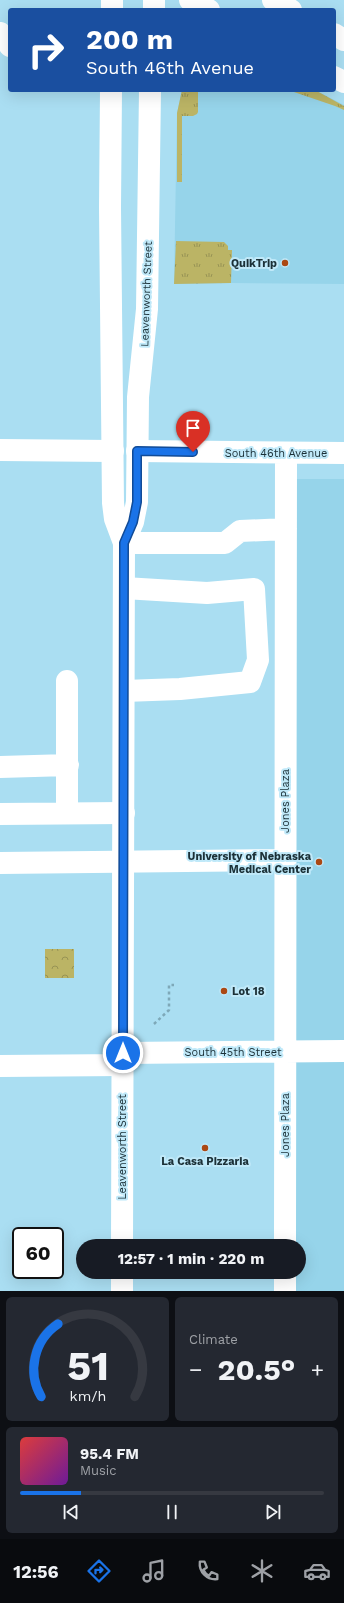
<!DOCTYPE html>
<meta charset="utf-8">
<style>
body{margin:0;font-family:"Work Sans",sans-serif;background:#242831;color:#f1f3f6;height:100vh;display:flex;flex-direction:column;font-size:15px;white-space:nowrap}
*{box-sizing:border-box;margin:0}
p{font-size:13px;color:#9ea1a6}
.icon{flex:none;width:22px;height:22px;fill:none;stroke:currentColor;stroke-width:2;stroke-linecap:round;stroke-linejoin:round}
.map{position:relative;height:1291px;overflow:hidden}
.side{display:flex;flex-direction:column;gap:6px;padding:6px;background:#0d0f14;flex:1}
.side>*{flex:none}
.guide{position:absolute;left:8px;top:8px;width:328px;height:84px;border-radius:4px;box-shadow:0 4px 16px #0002;background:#1a4fa0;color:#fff;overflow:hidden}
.speed{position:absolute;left:12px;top:1227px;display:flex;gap:8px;font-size:20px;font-weight:700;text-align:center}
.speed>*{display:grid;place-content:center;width:52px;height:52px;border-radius:50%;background:#171b24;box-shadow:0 4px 16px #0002;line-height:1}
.speed .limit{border:2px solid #111;border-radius:6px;background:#fff;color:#111}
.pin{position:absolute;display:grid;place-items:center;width:34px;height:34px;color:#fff;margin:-41px -17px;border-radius:50% 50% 50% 0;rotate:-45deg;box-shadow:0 0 4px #0007}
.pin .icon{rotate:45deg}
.me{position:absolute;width:44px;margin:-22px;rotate:0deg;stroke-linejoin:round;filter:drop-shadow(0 0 3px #0008)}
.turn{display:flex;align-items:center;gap:14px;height:84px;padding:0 12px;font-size:18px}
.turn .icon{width:52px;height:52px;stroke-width:2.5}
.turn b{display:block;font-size:28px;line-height:34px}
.big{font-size:30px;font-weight:700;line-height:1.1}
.side .card{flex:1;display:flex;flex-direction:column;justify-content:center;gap:6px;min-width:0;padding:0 14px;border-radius:6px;background:#242831}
.side .dial{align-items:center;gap:0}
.dial svg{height:104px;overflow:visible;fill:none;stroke:#363941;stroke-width:7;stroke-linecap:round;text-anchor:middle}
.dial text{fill:#f1f3f6;stroke:none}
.song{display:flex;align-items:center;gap:12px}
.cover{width:48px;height:48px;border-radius:6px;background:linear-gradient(135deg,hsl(0 70% 55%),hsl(280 70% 35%))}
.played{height:4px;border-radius:2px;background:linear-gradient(90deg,#1a73e8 20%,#363941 20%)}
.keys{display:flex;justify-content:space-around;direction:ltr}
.heat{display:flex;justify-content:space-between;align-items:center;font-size:22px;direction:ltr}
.side .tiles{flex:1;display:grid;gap:6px;grid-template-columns:1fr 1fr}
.card:last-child{grid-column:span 2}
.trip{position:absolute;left:76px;top:1239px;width:230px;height:40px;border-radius:20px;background:#171b24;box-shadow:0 4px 16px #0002;font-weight:700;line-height:40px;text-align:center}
.tab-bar{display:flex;height:64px;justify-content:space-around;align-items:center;background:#090b0e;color:#9ea1a6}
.tab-bar .icon{width:28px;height:28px}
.tab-bar .on{color:#1a73e8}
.tab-bar b{font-size:18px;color:#f1f3f6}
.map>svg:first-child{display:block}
</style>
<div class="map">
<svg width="344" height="1291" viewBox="0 0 344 1291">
<defs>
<pattern id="grass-tufts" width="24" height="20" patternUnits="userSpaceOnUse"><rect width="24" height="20" fill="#bbb465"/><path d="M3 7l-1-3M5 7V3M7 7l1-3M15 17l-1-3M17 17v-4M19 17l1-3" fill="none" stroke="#979354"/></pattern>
<pattern id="park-crowns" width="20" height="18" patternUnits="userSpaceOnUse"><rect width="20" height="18" fill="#bbb465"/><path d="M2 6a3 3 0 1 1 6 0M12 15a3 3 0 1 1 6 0" fill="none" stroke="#979354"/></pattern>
</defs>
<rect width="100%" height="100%" fill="#aadef2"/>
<path fill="#96d4ea" d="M182 90H315L344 105V284L231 283 174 284 177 113Z
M294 479H344V1291H295V1272H299V1246H295Z"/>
<path fill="url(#grass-tufts)" d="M182 90H198V112L197 114 193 116H182V182H177V113Z
M288 90H315L344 106V110L335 106Z
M176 241 224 242 228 246V250H232L231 283 174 284Z"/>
<path fill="url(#park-crowns)" d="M45 949H74V978H45Z"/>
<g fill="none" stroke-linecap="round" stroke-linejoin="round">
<path stroke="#7ea8b8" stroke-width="2.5" stroke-dasharray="3 3" stroke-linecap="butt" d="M154 1024 169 1010V985H174"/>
<path stroke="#fff" stroke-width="22" d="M0 33 10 46
M0 450 113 451
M137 451 344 453
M124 543H225L240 531 286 529
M67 681V813
M124 691 180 689 250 682 258 660 254 589 207 593 124 588
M0 767 68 765
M0 814 124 813
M0 863 285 860
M123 1053 344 1051
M0 1066 123 1065
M285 1246 286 453
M285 1272V1291"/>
<path stroke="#fff" stroke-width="22" d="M190 0 209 10
M273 0 291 10
M112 10V0
M154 10V0
M334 34 344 40
M334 77 344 82
M111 90 110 207 113 503 115 519 124 543 122 1246
M124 543 133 522 137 502 138 397 147 309 150 90
M122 1291V1272"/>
</g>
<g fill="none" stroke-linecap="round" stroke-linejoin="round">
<defs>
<path id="route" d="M123 1053 124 543 133 522 137 502V451L193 452"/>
</defs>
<use href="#route" stroke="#114b97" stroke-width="10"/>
<use href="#route" stroke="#1a73e8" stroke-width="7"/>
</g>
<g fill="#ab4813" stroke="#c0e9f9" stroke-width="1.5">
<circle cx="285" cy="263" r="4"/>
<circle cx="319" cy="862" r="4"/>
<circle cx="224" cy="991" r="4"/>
<circle cx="205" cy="1148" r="4"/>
</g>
<g text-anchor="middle" stroke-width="4" stroke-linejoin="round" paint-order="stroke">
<g font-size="11" font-weight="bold" fill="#1b3037" stroke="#c0e9f9" text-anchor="end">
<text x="277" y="267">QuikTrip</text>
<text x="311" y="860">University of Nebraska<tspan x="311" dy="13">Medical Center</tspan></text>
<text x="232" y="995" text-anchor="start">Lot 18</text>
<text x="205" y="1165" text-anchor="middle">La Casa Pizzaria</text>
</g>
<g font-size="11" fill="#1b3037" stroke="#c0e9f9">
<text transform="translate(146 294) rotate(-88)" y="4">Leavenworth Street</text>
<text x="276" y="457">South 46th Avenue</text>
<text transform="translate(285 801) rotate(-90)" y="4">Jones Plaza</text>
<text x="233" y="1056">South 45th Street</text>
<text transform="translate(285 1125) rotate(-90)" y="4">Jones Plaza</text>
<text transform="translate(122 1147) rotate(-90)" y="4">Leavenworth Street</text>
</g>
</g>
</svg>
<div class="speed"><div class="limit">60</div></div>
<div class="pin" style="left:193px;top:452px;background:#d93025"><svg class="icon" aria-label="arrive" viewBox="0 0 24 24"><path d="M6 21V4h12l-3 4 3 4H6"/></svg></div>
<svg class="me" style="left:123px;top:1053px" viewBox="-20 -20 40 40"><circle r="17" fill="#1a73e8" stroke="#fff" stroke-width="3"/><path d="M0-11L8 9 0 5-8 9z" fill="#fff"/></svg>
<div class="trip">12:57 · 1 min · 220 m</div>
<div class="guide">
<div class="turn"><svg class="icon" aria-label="right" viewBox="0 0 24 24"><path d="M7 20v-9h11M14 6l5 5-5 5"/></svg><div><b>200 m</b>South 46th Avenue</div></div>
</div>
</div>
<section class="side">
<div class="tiles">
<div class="card dial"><svg viewBox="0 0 100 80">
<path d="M14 69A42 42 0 1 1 86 69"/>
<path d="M14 69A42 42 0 0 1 27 13" stroke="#1a73e8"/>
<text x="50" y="56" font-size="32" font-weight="700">51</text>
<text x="50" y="72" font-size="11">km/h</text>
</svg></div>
<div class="card"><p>Climate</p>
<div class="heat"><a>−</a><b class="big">20.5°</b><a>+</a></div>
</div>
<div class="card">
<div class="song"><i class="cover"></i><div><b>95.4 FM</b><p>Music</p></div></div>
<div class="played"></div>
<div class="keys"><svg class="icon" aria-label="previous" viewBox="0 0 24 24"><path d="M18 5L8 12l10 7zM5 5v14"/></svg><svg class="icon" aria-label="pause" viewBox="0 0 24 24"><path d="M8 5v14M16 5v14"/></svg><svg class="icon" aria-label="next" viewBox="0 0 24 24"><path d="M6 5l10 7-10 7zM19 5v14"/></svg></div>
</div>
</div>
</section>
<nav class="tab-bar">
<b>12:56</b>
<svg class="icon on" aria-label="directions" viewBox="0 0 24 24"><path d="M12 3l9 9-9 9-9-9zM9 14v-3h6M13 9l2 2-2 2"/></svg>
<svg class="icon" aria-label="music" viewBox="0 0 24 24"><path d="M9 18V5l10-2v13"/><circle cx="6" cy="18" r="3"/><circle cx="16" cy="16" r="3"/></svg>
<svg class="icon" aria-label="phone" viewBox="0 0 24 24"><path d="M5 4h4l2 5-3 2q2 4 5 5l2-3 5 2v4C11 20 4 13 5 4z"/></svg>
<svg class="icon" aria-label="climate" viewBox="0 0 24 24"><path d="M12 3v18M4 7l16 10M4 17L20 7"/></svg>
<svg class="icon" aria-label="car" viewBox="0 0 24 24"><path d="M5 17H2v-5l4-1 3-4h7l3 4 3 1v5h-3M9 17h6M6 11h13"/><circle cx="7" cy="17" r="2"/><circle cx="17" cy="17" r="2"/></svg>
</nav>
